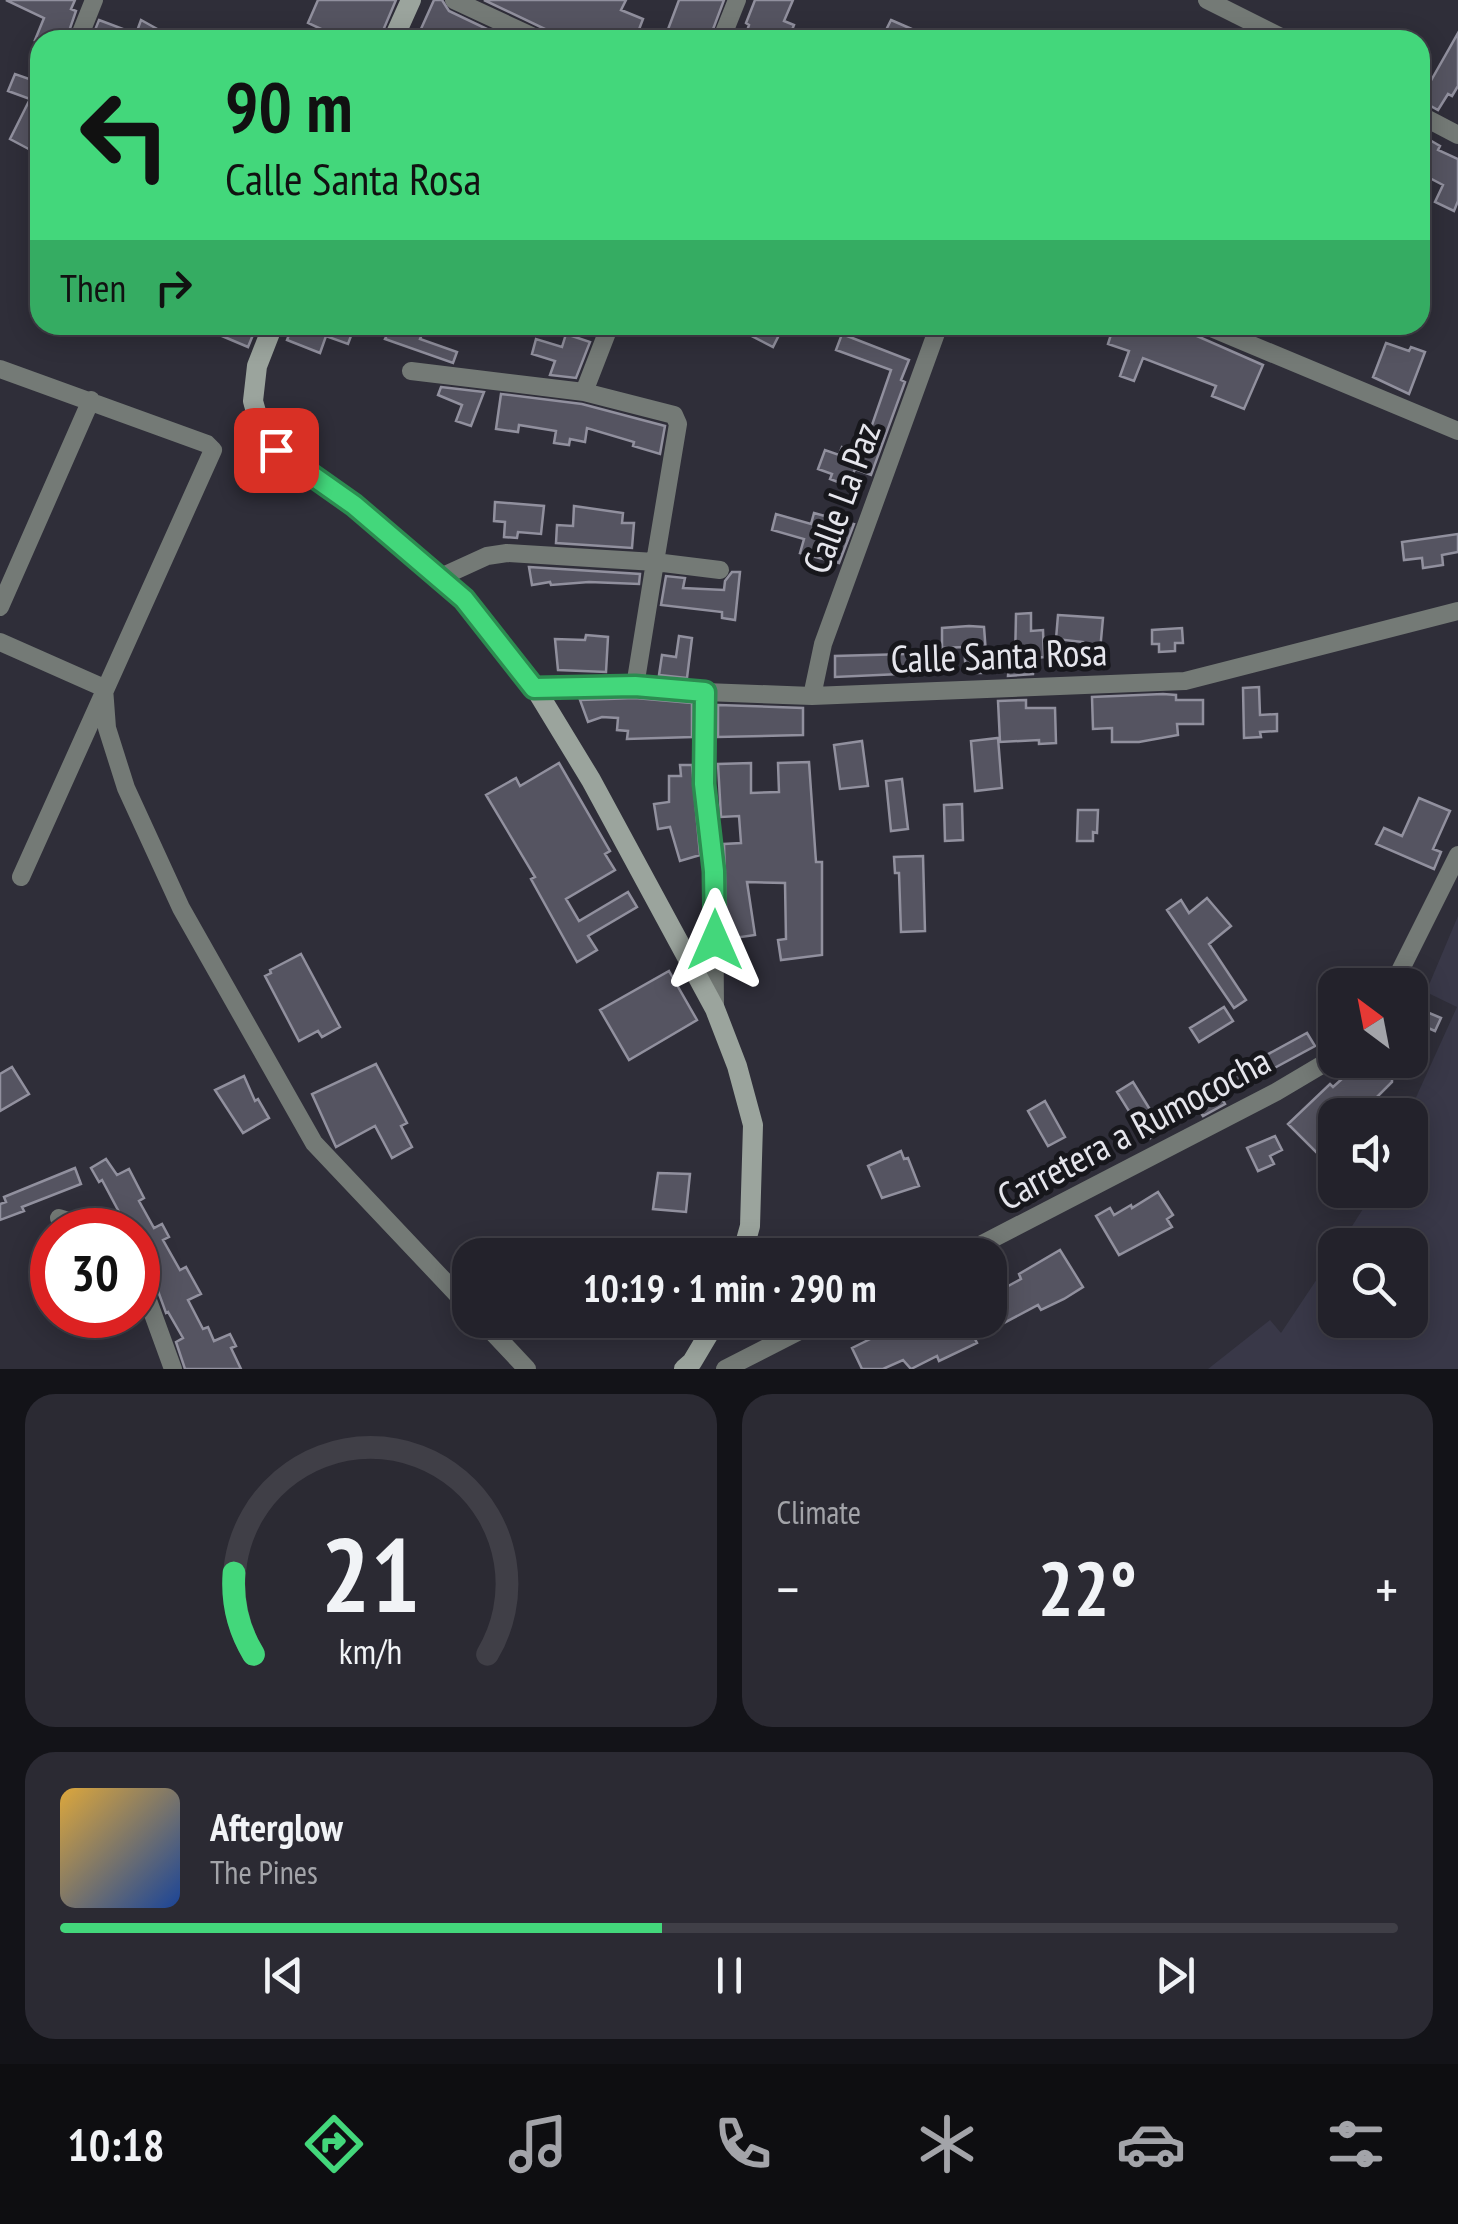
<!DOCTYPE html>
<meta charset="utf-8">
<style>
body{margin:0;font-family:"PT Sans Narrow",sans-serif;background:#2b2a33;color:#f1f3f6;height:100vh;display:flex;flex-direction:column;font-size:38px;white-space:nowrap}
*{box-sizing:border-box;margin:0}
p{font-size:32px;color:#a3a4a9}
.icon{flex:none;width:55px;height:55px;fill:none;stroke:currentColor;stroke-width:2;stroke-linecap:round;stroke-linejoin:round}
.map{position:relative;height:1369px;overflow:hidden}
.panel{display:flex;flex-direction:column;gap:25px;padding:25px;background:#131318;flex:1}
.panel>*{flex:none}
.top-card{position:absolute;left:30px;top:30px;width:1400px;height:305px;border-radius:30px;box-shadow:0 5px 25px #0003,0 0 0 2px #403f47;background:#43d77b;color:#111;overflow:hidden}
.needle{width:65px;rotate:328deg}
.controls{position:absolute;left:1318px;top:968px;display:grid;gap:20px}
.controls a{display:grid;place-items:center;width:110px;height:110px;border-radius:20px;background:#23222b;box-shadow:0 5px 25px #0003,0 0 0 2px #403f47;font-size:50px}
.speed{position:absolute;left:30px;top:1208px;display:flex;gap:20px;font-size:50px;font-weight:700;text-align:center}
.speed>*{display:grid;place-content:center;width:130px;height:130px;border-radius:50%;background:#23222b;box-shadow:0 5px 25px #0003,0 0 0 2px #403f47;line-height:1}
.speed .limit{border:15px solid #d22;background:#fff;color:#111}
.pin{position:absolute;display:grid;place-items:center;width:85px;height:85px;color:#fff;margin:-42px;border-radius:20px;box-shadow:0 5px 15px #0006}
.me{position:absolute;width:110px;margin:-55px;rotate:0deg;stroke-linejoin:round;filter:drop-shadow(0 0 8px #0008)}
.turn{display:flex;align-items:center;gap:35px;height:210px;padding:0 30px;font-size:45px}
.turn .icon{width:130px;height:130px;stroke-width:2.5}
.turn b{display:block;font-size:70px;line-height:85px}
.then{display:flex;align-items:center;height:95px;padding:0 30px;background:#0003;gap:20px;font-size:38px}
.big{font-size:75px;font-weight:700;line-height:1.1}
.panel .tile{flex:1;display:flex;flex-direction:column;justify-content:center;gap:15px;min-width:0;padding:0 35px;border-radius:30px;background:#2b2a33}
.panel .dial{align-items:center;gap:0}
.dial svg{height:260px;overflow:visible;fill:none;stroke:#403f47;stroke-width:7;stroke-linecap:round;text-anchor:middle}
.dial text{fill:#f1f3f6;stroke:none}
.song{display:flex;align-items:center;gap:30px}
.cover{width:120px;height:120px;border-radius:15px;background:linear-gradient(135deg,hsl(40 70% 55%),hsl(220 70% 35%))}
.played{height:10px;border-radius:5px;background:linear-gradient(90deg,#43d77b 45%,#403f47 45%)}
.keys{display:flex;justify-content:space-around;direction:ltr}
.heat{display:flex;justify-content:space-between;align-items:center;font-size:55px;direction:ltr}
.panel .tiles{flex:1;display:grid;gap:25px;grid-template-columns:1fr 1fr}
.tile:last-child{grid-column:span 2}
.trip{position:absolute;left:452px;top:1238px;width:555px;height:100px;border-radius:30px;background:#23222b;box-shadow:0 5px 25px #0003,0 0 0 2px #403f47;font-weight:700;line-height:100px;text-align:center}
.tab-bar{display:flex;height:160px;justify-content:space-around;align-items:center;background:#0e0e11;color:#a3a4a9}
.tab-bar .icon{width:70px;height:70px}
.tab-bar .on{color:#43d77b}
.tab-bar b{font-size:45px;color:#f1f3f6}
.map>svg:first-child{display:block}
</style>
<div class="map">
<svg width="1458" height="1369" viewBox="0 0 1458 1369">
<rect width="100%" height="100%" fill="#2f2e39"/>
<path fill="#393848" d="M1458 916V1369H1208L1270 1320 1281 1333 1335 1252V1320H1410V1245H1340L1375 1190H1410L1408 1115 1457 1007 1426 992Z"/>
<path fill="#555461" stroke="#91909e" stroke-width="2.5" d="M6 0H75L71 9 76 11 66 40H35L44 18Z
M318 0H396L379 40H332L334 35 308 23Z
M434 0H442L449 11 510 40H416Z
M484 0H626L621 10 643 19 635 40H552L545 29Z
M679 0H724L709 40H664Z
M755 0H793L784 21 794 25 788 40 764 31 762 40H744L749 25 746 23Z
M99 20 136 34 141 20 177 40H91Z
M891 20 937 40H881Z
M1458 33V86L1452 96 1448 94 1438 110 1420 100Z
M39 52H40V155L10 139 30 99 8 91 15 74 29 79Z
M1428 139 1440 146 1438 150 1458 159V201L1454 211 1435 202 1443 185 1420 173V140L1426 143Z
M196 325H257L248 347Z
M293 325H347L354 328 348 344 326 336 320 353 287 340Z
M392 325H426L420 339 457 352 453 363 385 339Z
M730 325H764L780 333 773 347Z
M1114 325H1172L1263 365 1244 409 1212 396 1216 386 1143 358 1134 381 1120 376 1129 351 1108 344Z
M566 334 590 342 576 378 550 375 555 361 532 354 536 339 562 347Z
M842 334 909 360 901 380 905 382 871 475 855 469 848 486 830 479 832 474 818 469 825 450 839 455 842 447 862 454 891 370 836 350Z
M1386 343 1409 351 1411 347 1425 352 1409 394 1373 377Z
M441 387 484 392 471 426 456 421 462 405 438 395Z
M501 394 582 404 665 426 660 454 633 446 634 442 587 428 585 442 570 439 569 445 554 443 556 431 519 425 518 432 496 429Z
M495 502 544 506 541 534 518 532 517 538 504 537 505 522 494 521Z
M574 506 623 513 622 523H634L632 548 556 543 557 525 573 526Z
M814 513 854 524 839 563 800 553 804 539 772 530 776 514 811 524Z
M1458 534V552L1442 555 1443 565 1423 568 1422 558 1404 560 1402 542Z
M529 567 640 574 639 584 589 582 551 585 550 582 532 585Z
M732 572H740L735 620 722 618V612L661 605 666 576 685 578 683 588 724 590 725 581Z
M1031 613V631L1043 630 1044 657 1034 658 1033 674 1008 676 1009 662H1015L1016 614Z
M1058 615 1103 618 1100 651 1082 650 1083 642 1056 639Z
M969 626 984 627 987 667H980L981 673H966L964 647 942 648V628Z
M1182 628 1183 643H1175V651L1159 652V644H1152V630Z
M586 635 608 637 606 672 558 670 555 639 585 640Z
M679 636 692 638 687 678 659 675 662 655 676 657Z
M943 653 944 672 835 677V656Z
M1259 687 1260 715 1277 714V731L1260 732 1261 737 1244 738 1243 688Z
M1163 694 1176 695V700H1203V724H1177L1178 735 1139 742H1112V728L1093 729 1092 697Z
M635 698 692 703V737L627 739 628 731 617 730 618 718 602 717 588 722 580 700Z
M1026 700V708H1055L1056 743 1039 744V740L1000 742 998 701Z
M718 705 803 708V735L718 737Z
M998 738 1002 788 975 791 971 741Z
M862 741 868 786 840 789 834 745Z
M809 762 816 862H822V955L781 960 778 940 786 939 785 883 747 882 755 935 727 939 724 844 741 843 739 816 721 817 718 764 751 763V793L779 792 778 763Z
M559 763 610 851 605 854 615 870 566 899 579 921 628 892 637 907 588 936 597 950 577 962 531 879 535 877 486 795 516 778 520 786Z
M680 765H692L700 855 680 861 670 827 658 829 654 804 669 802V776H681Z
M902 779 908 829 891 831 886 781Z
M1419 798 1450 811 1433 849 1441 852 1434 869 1376 844 1384 828 1402 836Z
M962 804 963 840 945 841 944 805Z
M1078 810H1098L1097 833 1093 832V841H1077Z
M923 856 925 931 901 932 899 873H895L894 857Z
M1207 898 1231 926 1209 944 1246 1000 1234 1008 1167 910 1181 900 1189 913Z
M301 954 340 1027 322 1037 318 1031 299 1041 265 976 271 973 270 970Z
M669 971 697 1020 629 1060 600 1010Z
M1410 1005 1441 1018 1435 1031 1426 1027 1410 1043Z
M1224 1007 1233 1021 1199 1042 1190 1028Z
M1307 1033 1315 1046 1221 1097 1225 1104 1203 1116 1199 1110 1147 1140 1117 1092 1133 1082 1154 1116Z
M1363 1060H1376L1392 1076V1082L1359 1115H1335V1138L1319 1155 1288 1124 1330 1084 1333 1087Z
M376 1064 407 1123 401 1126 412 1147 392 1158 375 1126 336 1147 312 1094Z
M12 1067 29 1094 0 1111V1074Z
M244 1076 255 1101 258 1099 269 1118 243 1133 215 1090Z
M1045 1101 1065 1137 1048 1146 1028 1111Z
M1275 1136 1282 1150 1270 1156 1274 1164 1258 1171 1247 1148Z
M901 1151 904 1159 908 1158 919 1186 882 1198 868 1166Z
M106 1159 117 1175 129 1169 144 1198 139 1201 154 1228 162 1224 169 1237 163 1240 180 1270 186 1267 201 1294 188 1300 203 1329 208 1327 214 1341 230 1334 236 1346 231 1348 241 1369H185L176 1342 183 1338 168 1312 166 1313 150 1269 138 1247V1230L126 1225 102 1180 99 1182 91 1168Z
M75 1168 81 1184 22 1207 24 1211 0 1220V1204L6 1202 4 1197Z
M658 1173 690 1174 686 1212 653 1209Z
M1158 1192 1173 1215 1167 1219 1172 1227 1119 1255 1096 1216 1110 1208 1114 1215 1131 1205 1132 1208Z
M1060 1250 1083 1287 1064 1299 1041 1310 1038 1305 1000 1325 996 1319 971 1331 977 1343 939 1361 937 1356 911 1369 903 1360 883 1369H862L852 1348 909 1320H990V1296L1021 1279 1019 1274Z"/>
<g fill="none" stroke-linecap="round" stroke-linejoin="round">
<path stroke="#747a76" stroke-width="18" d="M454 0 540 40
M1207 0 1287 40
M78 40 94 0
M721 40 737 0
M1420 115 1458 135
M1204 325 1458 431
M0 369 207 444 213 450 21 877
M411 371 584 392 674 415 678 424 655 562 507 553 487 556 441 577
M584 392 610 325
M0 607 91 400
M0 642 104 688
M635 686 655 562 720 570
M104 688 107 728 126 788 181 908 314 1143 470 1308
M535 688 635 686 705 692 812 696 1185 681 1458 611
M705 692V784L714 871 715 1009
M812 696 823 644 939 325
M1393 985 1458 855
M59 1218 98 1230
M961 1255 1276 1092 1335 1057
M138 1273 173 1369
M481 1320 527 1369
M725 1369 821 1320"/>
<path stroke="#9ba49d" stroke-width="20" d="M393 40 411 0
M273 325 257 366 253 401 260 426 276 450 354 505 465 599 535 688 591 780 715 1009 737 1066 753 1125 750 1226 742 1255
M684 1369 692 1362 717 1320"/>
</g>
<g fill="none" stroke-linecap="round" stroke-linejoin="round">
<defs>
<path id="route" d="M276 450 354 505 464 599 534 688 635 686 705 692 704 784 714 871 715 940"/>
</defs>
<use href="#route" stroke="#2c8c50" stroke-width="25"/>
<use href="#route" stroke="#43d77b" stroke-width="18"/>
</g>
<g text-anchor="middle" stroke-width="10" stroke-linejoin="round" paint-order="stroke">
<g font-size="38" fill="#e5e5ec" stroke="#17171c">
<text transform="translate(842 498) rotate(-70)" y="13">Calle La Paz</text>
<text transform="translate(999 656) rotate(-2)" y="13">Calle Santa Rosa</text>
<text transform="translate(1134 1129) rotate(-28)" y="13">Carretera a Rumococha</text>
</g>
</g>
</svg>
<div class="controls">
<a><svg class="needle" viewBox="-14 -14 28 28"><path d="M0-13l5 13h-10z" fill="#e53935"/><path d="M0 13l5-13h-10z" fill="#a3a4a9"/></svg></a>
<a><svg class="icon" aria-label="sound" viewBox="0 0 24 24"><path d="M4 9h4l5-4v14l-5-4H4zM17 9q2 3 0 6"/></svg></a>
<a><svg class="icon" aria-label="search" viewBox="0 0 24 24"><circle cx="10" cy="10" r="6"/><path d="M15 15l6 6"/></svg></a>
</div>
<div class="speed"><div class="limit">30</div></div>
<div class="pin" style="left:276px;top:450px;background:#d93025"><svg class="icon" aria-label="arrive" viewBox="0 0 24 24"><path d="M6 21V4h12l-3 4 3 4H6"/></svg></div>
<svg class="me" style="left:715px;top:940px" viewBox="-20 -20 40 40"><path d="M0-17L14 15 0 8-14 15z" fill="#43d77b" stroke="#fff" stroke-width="4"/></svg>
<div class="trip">10:19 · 1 min · 290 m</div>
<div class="top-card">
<div class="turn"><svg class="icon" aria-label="left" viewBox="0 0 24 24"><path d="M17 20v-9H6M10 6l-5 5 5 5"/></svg><div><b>90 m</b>Calle Santa Rosa</div></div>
<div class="then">Then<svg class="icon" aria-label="right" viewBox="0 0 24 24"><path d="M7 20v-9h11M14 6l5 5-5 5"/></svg></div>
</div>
</div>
<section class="panel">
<div class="tiles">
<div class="tile dial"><svg viewBox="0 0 100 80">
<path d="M14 69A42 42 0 1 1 86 69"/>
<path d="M14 69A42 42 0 0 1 8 44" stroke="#43d77b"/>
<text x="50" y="56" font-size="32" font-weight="700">21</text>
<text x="50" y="72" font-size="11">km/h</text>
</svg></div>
<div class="tile"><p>Climate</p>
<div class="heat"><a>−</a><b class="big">22°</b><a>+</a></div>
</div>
<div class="tile">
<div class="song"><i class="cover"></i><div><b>Afterglow</b><p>The Pines</p></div></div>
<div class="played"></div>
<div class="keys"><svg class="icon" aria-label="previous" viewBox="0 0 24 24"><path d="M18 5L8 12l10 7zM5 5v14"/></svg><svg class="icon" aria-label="pause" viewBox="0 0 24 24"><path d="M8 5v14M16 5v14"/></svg><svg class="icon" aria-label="next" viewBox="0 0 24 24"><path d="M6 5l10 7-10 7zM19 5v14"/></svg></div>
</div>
</div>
</section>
<nav class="tab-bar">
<b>10:18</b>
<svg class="icon on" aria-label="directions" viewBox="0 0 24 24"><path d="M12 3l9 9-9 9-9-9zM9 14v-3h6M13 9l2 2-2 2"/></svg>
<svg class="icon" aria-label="music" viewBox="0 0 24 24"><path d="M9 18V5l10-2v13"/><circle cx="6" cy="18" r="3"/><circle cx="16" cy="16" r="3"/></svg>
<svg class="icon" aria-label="phone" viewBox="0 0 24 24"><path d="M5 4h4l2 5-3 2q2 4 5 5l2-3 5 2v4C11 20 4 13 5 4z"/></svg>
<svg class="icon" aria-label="climate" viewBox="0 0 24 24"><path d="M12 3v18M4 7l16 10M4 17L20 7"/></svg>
<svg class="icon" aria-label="car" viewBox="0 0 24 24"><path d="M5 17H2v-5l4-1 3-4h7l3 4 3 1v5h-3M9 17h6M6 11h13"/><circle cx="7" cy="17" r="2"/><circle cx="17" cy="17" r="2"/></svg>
<svg class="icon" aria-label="filters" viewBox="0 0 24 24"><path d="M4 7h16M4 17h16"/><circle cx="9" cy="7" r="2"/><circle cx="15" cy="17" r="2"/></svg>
</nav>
